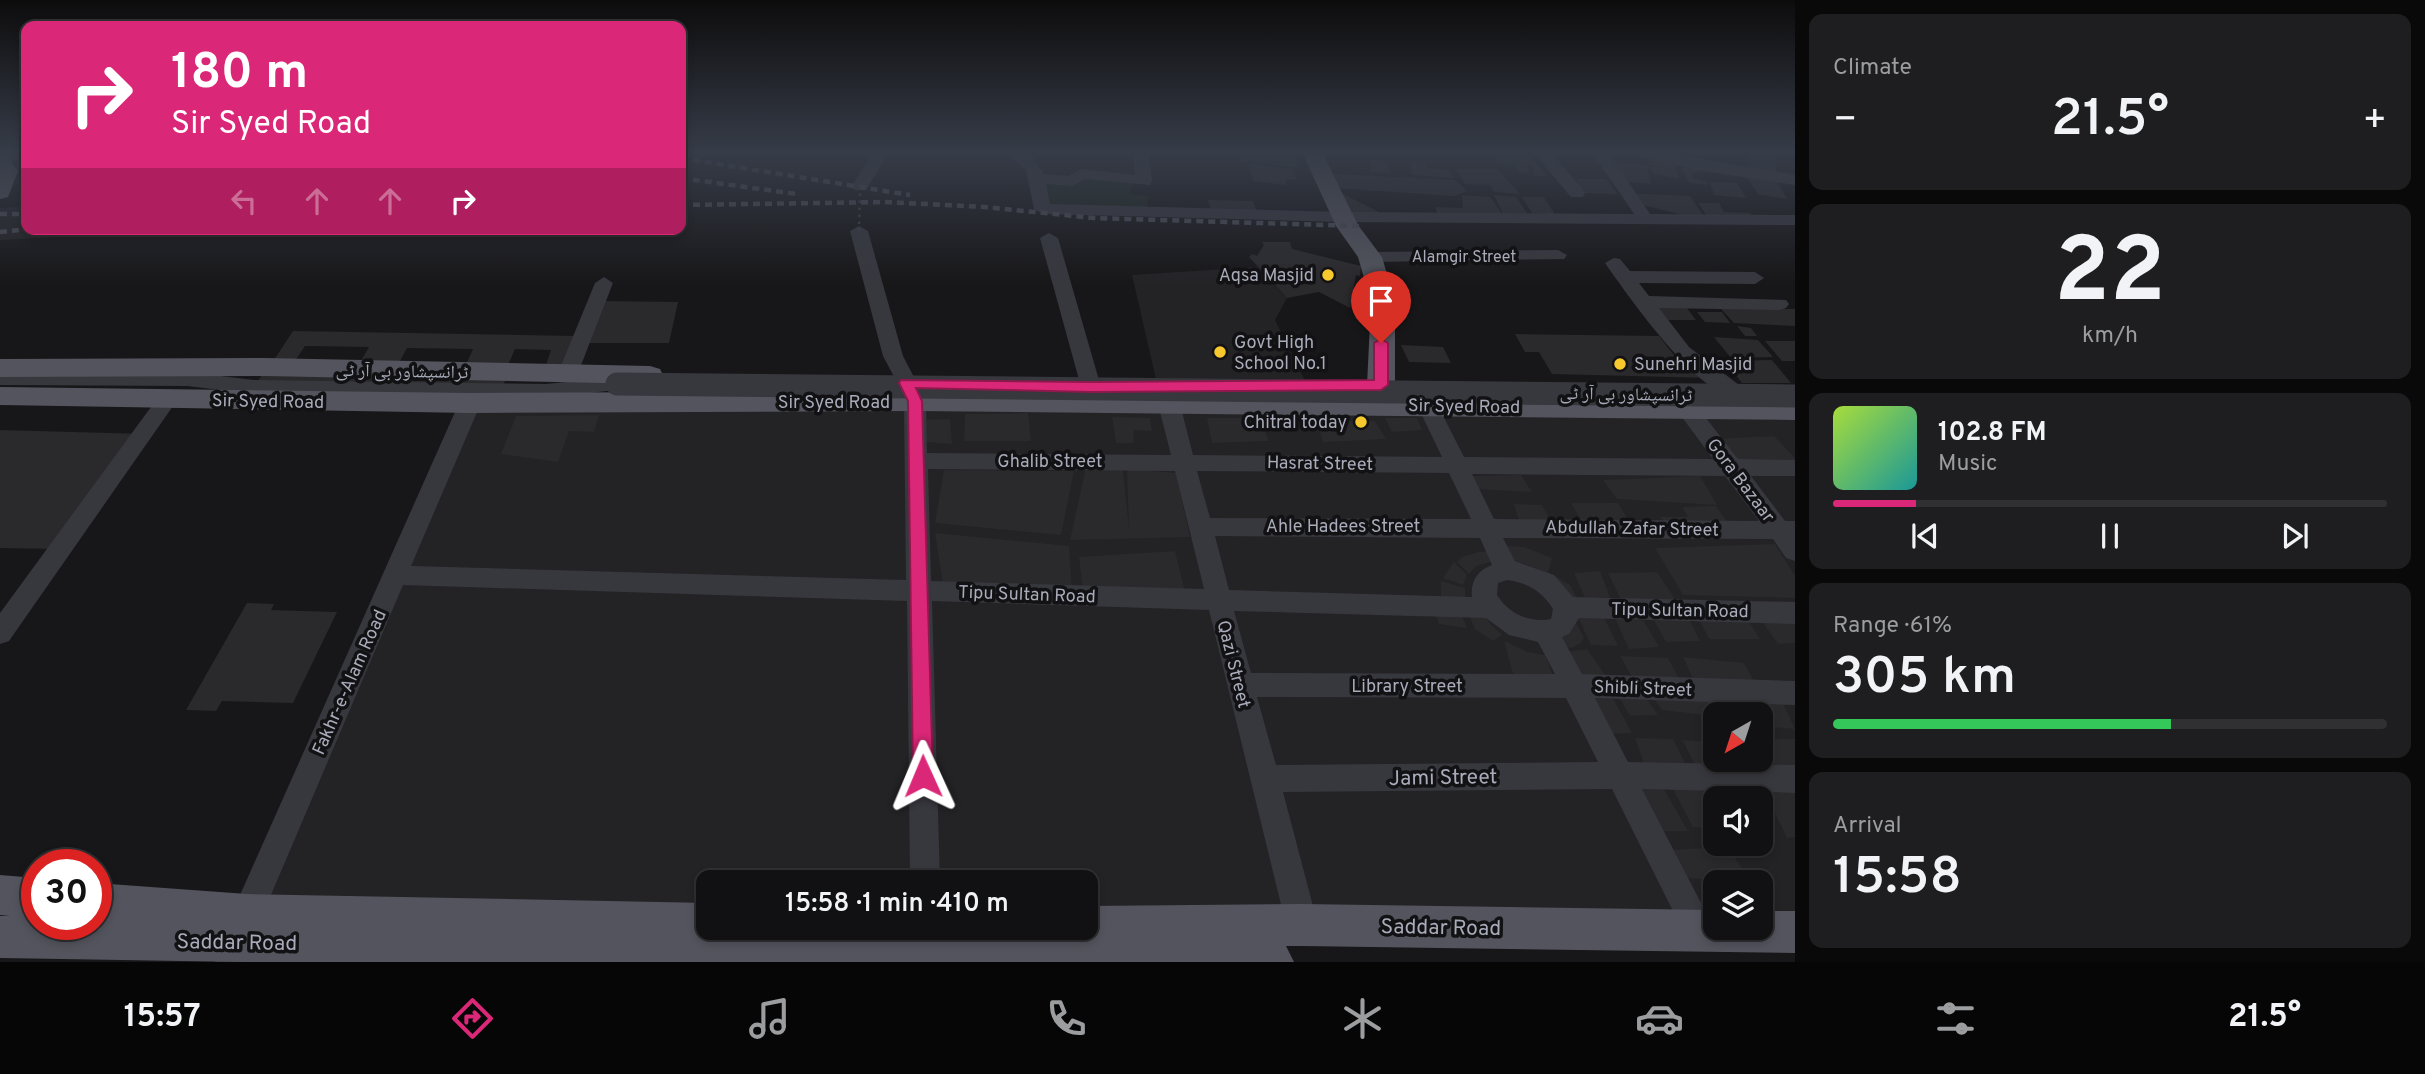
<!DOCTYPE html>
<meta charset="utf-8">
<style>
body{margin:0;font-family:Overpass,"Noto Naskh Arabic",sans-serif;background:#1e1e20;color:#f1f3f6;height:100vh;display:flex;flex-direction:column;font-size:26px;white-space:nowrap}
*{box-sizing:border-box;margin:0}
p{font-size:23px;color:#9c9d9f}
.icon{flex:none;width:38px;height:38px;fill:none;stroke:currentColor;stroke-width:2;stroke-linecap:round;stroke-linejoin:round}
.map{position:relative;flex:1;overflow:hidden}
.side{display:flex;flex-direction:column;gap:14px;padding:14px;background:#09090a;width:630px}
.side>*{flex:none}
.banner{position:absolute;left:21px;top:21px;width:665px;height:214px;border-radius:14px;box-shadow:0 4px 10px #0003,0 0 0 2px #303032;background:#db2777;color:#fff;overflow:hidden}
.needle{width:46px;rotate:219deg}
.tools{position:absolute;left:1703px;top:702px;display:grid;gap:14px}
.tools a{display:grid;place-items:center;width:70px;height:70px;border-radius:14px;background:#111012;box-shadow:0 4px 10px #0003,0 0 0 2px #303032;font-size:35px}
.speed{position:absolute;left:21px;top:849px;display:flex;gap:14px;font-size:35px;font-weight:700;text-align:center}
.speed>*{display:grid;place-content:center;width:91px;height:91px;border-radius:50%;background:#111012;box-shadow:0 4px 10px #0003,0 0 0 2px #303032;line-height:1}
.speed .limit{border:10px solid #d22;background:#fff;color:#111}
.pin{position:absolute;display:grid;place-items:center;width:60px;height:60px;color:#fff;margin:-72px -30px;border-radius:50% 50% 50% 0;rotate:-45deg;box-shadow:0 0 7px #0007}
.pin .icon{rotate:45deg}
.me{position:absolute;width:77px;margin:-38px;rotate:359deg;stroke-linejoin:round;filter:drop-shadow(0 0 5px #0008)}
.turn{display:flex;align-items:center;gap:24px;height:147px;padding:0 35px;font-size:32px}
.turn .icon{width:91px;height:91px;stroke-width:2.5}
.turn b{display:block;font-size:49px;line-height:60px}
.lanes{display:flex;align-items:center;height:66px;padding:0 35px;background:#0003;justify-content:center;gap:35px;direction:ltr}
.lanes .off{opacity:.35}
.big{font-size:52px;font-weight:600;line-height:1.1}
.side .widget{flex:1;display:flex;flex-direction:column;justify-content:center;gap:10px;min-width:0;padding:0 24px;border-radius:14px;background:#1e1e20}
.side .dial{align-items:center;gap:0}
.dial b{font-size:91px;line-height:1}
.song{display:flex;align-items:center;gap:21px}
.cover{width:84px;height:84px;border-radius:10px;background:linear-gradient(135deg,hsl(80 70% 55%),hsl(180 70% 35%))}
.played{height:7px;border-radius:4px;background:linear-gradient(90deg,#db2777 15%,#303032 15%)}
.keys{display:flex;justify-content:space-around;direction:ltr}
.heat{display:flex;justify-content:space-between;align-items:center;font-size:38px;direction:ltr}
.charge{height:10px;border-radius:5px;background:linear-gradient(90deg,#34c759 61%,#303032 0)}
.trip{position:absolute;left:696px;top:870px;width:402px;height:70px;border-radius:14px;background:#111012;box-shadow:0 4px 10px #0003,0 0 0 2px #303032;font-weight:600;line-height:70px;text-align:center}
.menu{display:flex;height:112px;justify-content:space-around;align-items:center;background:#070607;color:#9c9d9f}
.menu .icon{width:49px;height:49px}
.menu .current{color:#db2777}
.menu b{font-size:32px;color:#f1f3f6}
main{display:flex;flex:1;min-height:0}
.map>svg:first-child{display:block}
</style>
<main>
<div class="map">
<svg width="1795" height="962" viewBox="0 0 1795 962">
<rect width="100%" height="100%" fill="#171618"/>
<path fill="#232225" fill-rule="evenodd" d="M26 206V229H203L0 240V208Z
M1257 267 1287 298 1275 320 1307 385 1158 388 1132 275Z
M470 403 1795 410V932L1302 925 1087 927V882H709V924L247 915ZM1715 714H1760V760H1715ZM1715 798H1760V844H1715ZM1715 882H1760V928H1715Z"/>
<path fill="#1c241e" d="M1085 175 1134 180 1129 193 1148 196 1147 213 1047 209 1036 178 1075 183Z"/>
<path fill="#2a292c" d="M1239 152H1293L1298 168 1240 161Z
M1749 152 1776 156V177L1747 169Z
M1492 155 1530 156 1547 176H1535L1532 166 1526 165 1530 174 1519 173 1516 165 1497 164Z
M1648 158 1674 162 1679 179 1654 174 1651 167 1662 166 1650 165Z
M1370 159 1386 161 1391 174 1371 172Z
M1598 161 1647 165 1651 184 1610 180Z
M1411 162 1425 163 1427 168 1449 170 1453 178 1412 175Z
M1248 163 1293 169 1297 180 1286 179V185L1253 181Z
M1681 167 1697 168 1702 173 1691 172 1693 178 1706 181 1708 185 1689 183Z
M1455 169H1497L1520 194 1494 192 1490 185 1465 184Z
M1318 173 1455 180 1467 191 1454 196 1319 187Z
M1744 173 1777 182 1787 199 1758 194Z
M1576 179H1606L1618 194 1585 193Z
M1710 182 1737 183 1746 198 1714 195Z
M1337 191 1385 215 1349 216Z
M1621 193 1690 196 1707 221 1627 201Z
M1462 195 1490 197 1504 216 1438 214 1435 207 1463 208Z
M1494 195 1516 197 1529 216H1504Z
M1522 197H1544L1556 216 1532 213Z
M1208 200 1253 201 1256 210 1211 211Z
M1698 203H1719L1724 212 1750 213 1757 223 1711 222Z
M1262 242H1290L1292 249 1361 266 1360 276 1356 275 1350 308 1319 292 1287 298 1249 257 1252 254 1257 256 1264 245Z
M600 301 678 302 669 343H587Z
M1642 308H1687L1696 320H1651Z
M1720 308 1795 309V326L1734 323Z
M1697 312H1722L1730 323 1705 322Z
M1737 326 1751 328 1757 336H1745Z
M293 331 575 336 562 371H544L551 350 515 349 506 370 464 369 473 349 407 348 396 368H357L369 347 305 346 291 367 270 366Z
M1515 334 1659 336 1673 354H1681L1711 378 1552 374 1539 352H1525Z
M1714 337 1758 340 1773 357 1731 358Z
M1765 341H1795V361H1782Z
M1401 345 1443 347 1451 363 1409 362Z
M1772 360 1791 383H1742L1725 361Z
M265 370 507 376 502 388 256 384Z
M1028 413 1031 441H964L965 414Z
M599 415 594 432 569 431 558 462 501 454 516 416Z
M1112 417 1150 418 1152 431 1134 430 1133 443H1116Z
M1207 418H1260L1269 441 1212 443Z
M1385 418H1417L1422 430 1392 432Z
M950 419 952 444 916 441 913 420Z
M1317 421H1375L1386 439 1323 442Z
M0 430 146 434 59 549 0 548Z
M1774 436 1795 458V464L1737 461 1716 439Z
M1086 467 1123 471 1129 529 1127 469 1176 473 1190 537 1070 540Z
M944 470 1074 471 1061 535 935 523Z
M1521 475 1532 492 1477 489 1472 476Z
M1700 476 1717 505 1617 499 1603 480Z
M1571 503H1618L1636 533 1587 531Z
M1514 504 1542 505 1557 532 1522 530Z
M1716 506 1735 533 1667 526 1660 517H1688L1682 507Z
M935 533 1069 546 1072 590 943 584Z
M1775 544 1795 576V598L1683 595 1655 548Z
M1509 546 1524 547 1552 558 1548 573 1506 557 1505 548Z
M1175 551 1185 591 1083 592 1079 557Z
M1478 552H1487L1493 561 1476 566 1469 574 1457 562 1462 557Z
M1454 562 1467 575 1463 585 1443 578Z
M1600 571 1610 597 1585 598 1574 573Z
M1657 572 1675 599 1622 602 1608 573Z
M1552 574 1570 585 1579 602 1548 581Z
M1441 581 1465 588V603L1444 602 1441 595Z
M247 603 274 604 271 610 337 612 293 703 222 701 216 711 186 710Z
M1435 613 1461 614 1467 628 1439 624Z
M1468 613H1484L1490 624 1502 635 1493 641 1475 629Z
M1602 613 1618 646 1591 645 1577 615Z
M1614 616 1644 621 1659 647 1629 649Z
M1573 617 1584 638 1581 643 1571 648 1562 646 1559 636Z
M1652 617H1688L1700 641 1666 642Z
M1699 619H1747L1760 639H1709Z
M1760 619H1795V643L1778 644Z
M1504 641 1528 652 1545 655 1556 683 1515 681Z
M1587 649 1608 679 1582 681 1565 652Z
M1620 656 1668 658 1681 682H1635Z
M1683 657 1744 663 1756 685 1694 681Z
M1583 691 1611 695 1632 733 1604 734Z
M1617 694 1645 696 1658 715 1630 716Z
M1651 695 1707 697 1715 716 1662 710Z
M1715 698 1734 701 1741 714H1723Z
M1743 701 1783 703 1795 729 1760 726V714H1750Z
M1635 738 1673 739 1687 767 1646 769Z
M1764 739H1795V771L1777 770Z
M1682 740 1715 742V760H1760V755L1769 770H1698Z
M1632 782 1661 784 1688 831H1659Z
M1669 782 1702 785 1715 810V828L1693 827Z
M1715 792 1745 794 1747 798H1718Z
M1765 793H1795V837L1787 838Z
M1727 847 1751 881 1683 878 1667 850Z"/>
<g fill="none" stroke-linecap="round" stroke-linejoin="round">
<path fill="#37373e" fill-rule="evenodd" d="M10 152H26V157L0 166V156Z
M873 152H889L866 190H854L852 186Z
M1010 152 1031 155 1044 174 1069 176 1081 169 1135 175 1133 152H1149L1152 181 1150 185 1085 179 1073 186 1046 184 1050 204 1343 212 1634 214 1592 152H1608L1650 214 1795 215V225L1343 222 1043 214 1034 209 1026 170 1011 157Z
M1533 152H1550L1583 189 1585 193 1583 197H1571Z
M1633 152H1662L1795 175V185L1697 170 1635 155Z
M859 226 868 231 903 356 917 383 914 388H900L883 356 850 231Z
M1049 233 1058 238 1101 387 1098 392H1084L1081 387 1040 238Z
M1558 250 1567 255 1564 259 1370 262 1361 257 1370 252Z
M1614 258 1620 259 1630 271 1755 272 1764 278 1755 284 1639 283 1649 296 1786 300 1789 304 1786 308 1779 310 1659 308 1689 347 1739 385 1742 390 1739 395C1703 405 1624 290 1605 263Z
M604 277 613 283 578 373 575 378H561L558 373 595 283Z
M0 371 187 372 254 380 546 384 617 377 624 379 627 384 624 389 546 398 475 397 481 403 411 566 906 580 904 401 908 396 915 394 922 396 926 401 927 453 1171 455 1158 404 1162 399 1169 397 1176 399 1180 404 1193 455 1442 457 1417 405 1421 400 1428 398 1435 400 1464 457 1713 459 1676 409 1679 404 1687 402 1695 404 1738 459 1795 460V476H1751L1785 521H1795V561L1786 558 1773 539 1503 538 1515 561 1554 575 1573 597 1795 602V624L1579 618 1569 634 1562 637 1582 674 1795 681V705L1595 698 1628 762 1795 765V793L1642 789 1715 930 1710 941 1699 946 1688 941 1612 789 1283 792 1318 925 1313 936 1302 941 1291 936 1286 925 1209 610 932 601 940 882H910L907 601 403 585 262 916 247 962H215L236 904 459 403 465 397 254 394 187 386 0 385ZM928 469 1175 471 1204 589 931 581ZM1197 471 1449 473 1471 519 1210 518ZM1472 474 1725 476 1759 521 1494 519ZM1215 536 1480 538 1492 565C1478 570 1470 581 1472 597L1229 590ZM1507 580C1528 583 1542 591 1553 609L1551 619C1529 623 1509 614 1497 595L1498 583ZM1234 611 1486 618 1509 635 1538 642 1555 674 1251 673ZM1257 697 1566 698 1598 762 1276 765Z
M166 394 173 396 177 401 173 406 9 641 0 644V613L159 396Z"/>
<path fill="#53545d" fill-rule="evenodd" d="M1302 152H1322L1358 225 1382 257 1395 302V385L1399 396 1795 400V420L915 411 470 413 0 405V387L470 393 915 391 1371 396 1367 385 1371 302 1358 257 1336 226Z
M0 156 8 157 18 171 8 197 0 199Z
M265 358 650 366 660 369 663 375 660 381 650 384 265 376 0 377V359Z
M0 875 37 878V924H96V883L247 894 709 903V928L859 930 858 928H1045L1042 934 1070 935 1066 928H1087V906L1302 904 1715 910V928H1760V911H1795V953L1302 946H1286L1294 962H242L0 958V916H10L0 915Z"/>
<path stroke="#4a4b53" stroke-width="4.5" stroke-dasharray="7 5" stroke-linecap="butt" d="M681 158 910 195
M681 178 796 194
M681 205 886 202 985 207 1094 218 1359 226
M0 214H26
M0 232 28 229"/>
<path stroke="#3d3e45" stroke-width="2.5" stroke-dasharray="2.5 4.5" stroke-linecap="butt" d="M859 231 860 186"/>
<path stroke="#37373e" stroke-width="23" d="M617 384 1795 396"/>
</g>
<linearGradient id="sky" x2="0" y2="1"><stop stop-color="#0d0c0d"/><stop offset="0.53" stop-color="#363c48"/><stop offset="1" stop-color="#363c48" stop-opacity="0"/></linearGradient>
<rect width="1795" height="287" fill="url(#sky)"/>
<path fill="#db2777" stroke="#8e194d" stroke-width="2" d="M1381 339 1388 343V385L1381 390 1091 392 916 388 922 401 933 776 930 783 923 785 916 783 913 776 908 401 899 383 901 380 1091 382 1374 380V343Z"/>
<g fill="#f7c92f" stroke="#121113" stroke-width="2.5">
<circle cx="1328" cy="275" r="7"/>
<circle cx="1220" cy="352" r="7"/>
<circle cx="1620" cy="364" r="7"/>
<circle cx="1361" cy="422" r="7"/>
</g>
<g text-anchor="middle" stroke-width="7" stroke-linejoin="round" paint-order="stroke">
<g font-size="16" fill="#a8abb9" stroke="#121113">
<text x="1464" y="262">Alamgir Street</text>
</g>
<g font-size="18" fill="#a8abb9" stroke="#121113" text-anchor="end">
<text x="1314" y="281">Aqsa Masjid</text>
<text x="1234" y="348" text-anchor="start">Govt High<tspan x="1234" dy="21">School No.1</tspan></text>
<text x="1634" y="370" text-anchor="start">Sunehri Masjid</text>
<text x="1347" y="428">Chitral today</text>
</g>
<g font-size="18" fill="#a8abb9" stroke="#121113">
<text transform="translate(402 371) rotate(1)" y="6">ٹرانسپشاور بی آر ٹی</text>
<text transform="translate(1626 394) rotate(1)" y="6">ٹرانسپشاور بی آر ٹی</text>
<text transform="translate(268 401) rotate(1)" y="6">Sir Syed Road</text>
<text x="834" y="408">Sir Syed Road</text>
<text transform="translate(1464 406) rotate(1)" y="6">Sir Syed Road</text>
<text x="1050" y="467">Ghalib Street</text>
<text transform="translate(1320 463) rotate(1)" y="6">Hasrat Street</text>
<text transform="translate(1741 480) rotate(53)" y="6">Gora Bazaar</text>
<text x="1343" y="532">Ahle Hadees Street</text>
<text transform="translate(1632 528) rotate(1)" y="6">Abdullah Zafar Street</text>
<text transform="translate(1027 594) rotate(2)" y="6">Tipu Sultan Road</text>
<text transform="translate(1680 610) rotate(1)" y="6">Tipu Sultan Road</text>
<text transform="translate(1234 664) rotate(76)" y="6">Qazi Street</text>
<text transform="translate(349 682) rotate(-66)" y="6">Fakhr-e-Alam Road</text>
<text x="1407" y="692">Library Street</text>
<text transform="translate(1643 688) rotate(2)" y="6">Shibli Street</text>
</g>
<g font-size="21" fill="#a8abb9" stroke="#121113">
<text transform="translate(1443 777) rotate(-1)" y="7">Jami Street</text>
<text transform="translate(1441 927) rotate(1)" y="7">Saddar Road</text>
<text transform="translate(237 942) rotate(1)" y="7">Saddar Road</text>
</g>
</g>
</svg>
<div class="tools">
<a><svg class="needle" viewBox="-14 -14 28 28"><path d="M0-13l5 13h-10z" fill="#e53935"/><path d="M0 13l5-13h-10z" fill="#9c9d9f"/></svg></a>
<a><svg class="icon" aria-label="sound" viewBox="0 0 24 24"><path d="M4 9h4l5-4v14l-5-4H4zM17 9q2 3 0 6"/></svg></a>
<a><svg class="icon" aria-label="layers" viewBox="0 0 24 24"><path d="M12 4l9 5-9 5-9-5zM3 14l9 5 9-5"/></svg></a>
</div>
<div class="speed"><div class="limit">30</div></div>
<div class="pin" style="left:1381px;top:343px;background:#d93025"><svg class="icon" aria-label="arrive" viewBox="0 0 24 24"><path d="M6 21V4h12l-3 4 3 4H6"/></svg></div>
<svg class="me" style="left:923px;top:776px" viewBox="-20 -20 40 40"><path d="M0-17L14 15 0 8-14 15z" fill="#db2777" stroke="#fff" stroke-width="4"/></svg>
<div class="trip">15:58 · 1 min · 410 m</div>
<div class="banner">
<div class="turn"><svg class="icon" aria-label="right" viewBox="0 0 24 24"><path d="M7 20v-9h11M14 6l5 5-5 5"/></svg><div><b>180 m</b>Sir Syed Road</div></div>
<div class="lanes"><svg class="icon off" aria-label="left" viewBox="0 0 24 24"><path d="M17 20v-9H6M10 6l-5 5 5 5"/></svg><svg class="icon off" aria-label="ahead" viewBox="0 0 24 24"><path d="M12 20V5M6 11l6-6 6 6"/></svg><svg class="icon off" aria-label="ahead" viewBox="0 0 24 24"><path d="M12 20V5M6 11l6-6 6 6"/></svg><svg class="icon" aria-label="right" viewBox="0 0 24 24"><path d="M7 20v-9h11M14 6l5 5-5 5"/></svg></div>
</div>
</div>
<section class="side">
<div class="widget"><p>Climate</p>
<div class="heat"><a>−</a><b class="big">21.5°</b><a>+</a></div>
</div>
<div class="widget dial"><b>22</b><p>km/h</p></div>
<div class="widget">
<div class="song"><i class="cover"></i><div><b>102.8 FM</b><p>Music</p></div></div>
<div class="played"></div>
<div class="keys"><svg class="icon" aria-label="previous" viewBox="0 0 24 24"><path d="M18 5L8 12l10 7zM5 5v14"/></svg><svg class="icon" aria-label="pause" viewBox="0 0 24 24"><path d="M8 5v14M16 5v14"/></svg><svg class="icon" aria-label="next" viewBox="0 0 24 24"><path d="M6 5l10 7-10 7zM19 5v14"/></svg></div>
</div>
<div class="widget"><p>Range · 61%</p><b class="big">305 km</b><div class="charge"></div></div>
<div class="widget"><p>Arrival</p><b class="big">15:58</b></div>
</section>
</main>
<nav class="menu">
<b>15:57</b>
<svg class="icon current" aria-label="directions" viewBox="0 0 24 24"><path d="M12 3l9 9-9 9-9-9zM9 14v-3h6M13 9l2 2-2 2"/></svg>
<svg class="icon" aria-label="music" viewBox="0 0 24 24"><path d="M9 18V5l10-2v13"/><circle cx="6" cy="18" r="3"/><circle cx="16" cy="16" r="3"/></svg>
<svg class="icon" aria-label="phone" viewBox="0 0 24 24"><path d="M5 4h4l2 5-3 2q2 4 5 5l2-3 5 2v4C11 20 4 13 5 4z"/></svg>
<svg class="icon" aria-label="climate" viewBox="0 0 24 24"><path d="M12 3v18M4 7l16 10M4 17L20 7"/></svg>
<svg class="icon" aria-label="car" viewBox="0 0 24 24"><path d="M5 17H2v-5l4-1 3-4h7l3 4 3 1v5h-3M9 17h6M6 11h13"/><circle cx="7" cy="17" r="2"/><circle cx="17" cy="17" r="2"/></svg>
<svg class="icon" aria-label="filters" viewBox="0 0 24 24"><path d="M4 7h16M4 17h16"/><circle cx="9" cy="7" r="2"/><circle cx="15" cy="17" r="2"/></svg>
<b>21.5°</b>
</nav>
